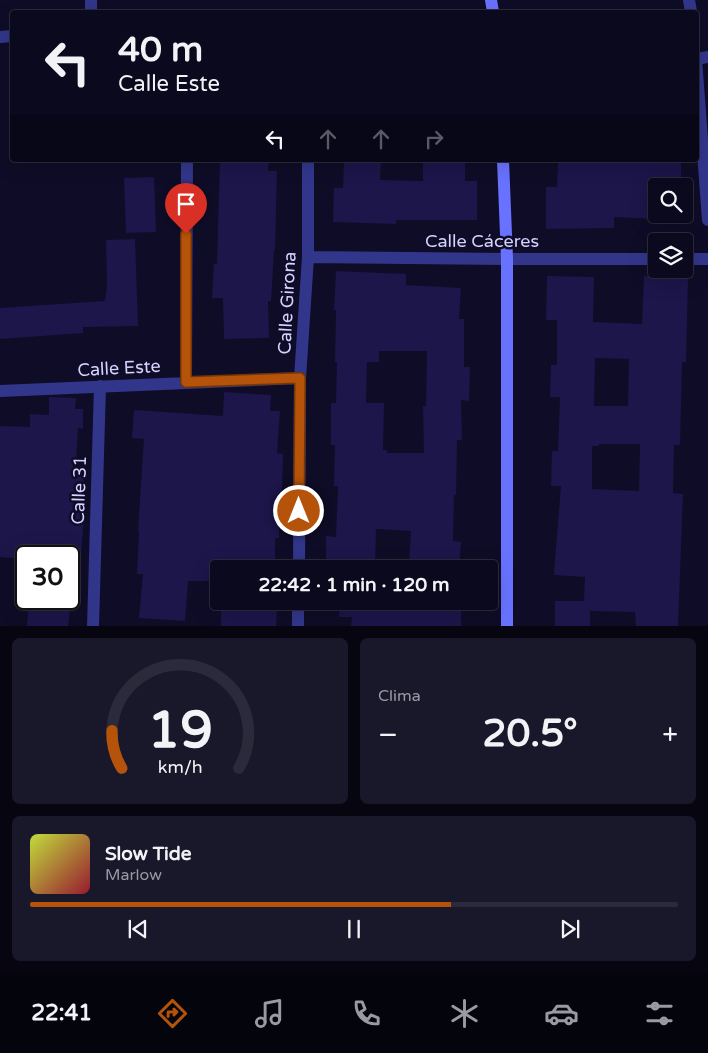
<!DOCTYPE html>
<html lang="es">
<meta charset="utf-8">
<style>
body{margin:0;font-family:"Varela Round",sans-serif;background:#19172a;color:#f1f3f6;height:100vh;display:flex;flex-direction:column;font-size:19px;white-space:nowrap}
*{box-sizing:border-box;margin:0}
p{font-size:16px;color:#9a9aa4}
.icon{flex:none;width:28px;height:28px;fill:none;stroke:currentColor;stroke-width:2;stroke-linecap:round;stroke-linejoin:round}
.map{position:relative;height:626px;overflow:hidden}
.drawer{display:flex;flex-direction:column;gap:12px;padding:12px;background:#060510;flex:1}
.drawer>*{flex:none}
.guide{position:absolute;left:10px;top:10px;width:689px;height:152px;border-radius:5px;box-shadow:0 5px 20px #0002,0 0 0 1px #2b2a3b;background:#0b091d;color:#f1f3f6;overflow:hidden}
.fabs{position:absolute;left:648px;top:178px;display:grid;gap:10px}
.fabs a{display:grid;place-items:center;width:45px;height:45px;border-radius:5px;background:#0b091d;box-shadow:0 5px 20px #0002,0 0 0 1px #2b2a3b;font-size:25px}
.speed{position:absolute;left:15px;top:545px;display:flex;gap:10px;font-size:25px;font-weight:700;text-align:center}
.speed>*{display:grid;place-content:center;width:65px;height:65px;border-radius:50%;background:#0b091d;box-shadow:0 5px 20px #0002,0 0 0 1px #2b2a3b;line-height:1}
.speed .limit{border:2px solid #111;border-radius:8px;background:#fff;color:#111}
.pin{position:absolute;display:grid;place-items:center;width:42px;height:42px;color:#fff;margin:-51px -21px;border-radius:50% 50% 50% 0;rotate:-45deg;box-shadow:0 0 5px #0007}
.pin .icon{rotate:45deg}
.me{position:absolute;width:55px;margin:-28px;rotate:0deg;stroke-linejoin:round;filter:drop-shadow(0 0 4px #0008)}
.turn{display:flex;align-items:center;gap:18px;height:105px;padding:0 25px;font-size:22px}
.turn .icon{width:65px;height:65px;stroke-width:2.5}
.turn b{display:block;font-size:35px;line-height:42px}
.lanes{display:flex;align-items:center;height:48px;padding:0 25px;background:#0003;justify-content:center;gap:25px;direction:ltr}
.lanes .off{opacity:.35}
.big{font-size:38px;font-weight:700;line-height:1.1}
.drawer .card{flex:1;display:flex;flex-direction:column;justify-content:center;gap:8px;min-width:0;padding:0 18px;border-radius:8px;background:#19172a}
.drawer .dial{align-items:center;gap:0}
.dial svg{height:130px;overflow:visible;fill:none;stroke:#2b2a3b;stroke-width:7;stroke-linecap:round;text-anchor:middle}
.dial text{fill:#f1f3f6;stroke:none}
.song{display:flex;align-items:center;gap:15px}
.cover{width:60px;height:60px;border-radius:8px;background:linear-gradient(135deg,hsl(70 70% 55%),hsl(350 70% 35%))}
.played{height:5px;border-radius:2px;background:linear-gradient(90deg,#b45309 65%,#2b2a3b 65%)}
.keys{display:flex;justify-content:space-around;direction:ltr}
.heat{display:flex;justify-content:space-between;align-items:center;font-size:28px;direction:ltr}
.drawer .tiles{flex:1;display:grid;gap:12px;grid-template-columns:1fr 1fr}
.card:last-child{grid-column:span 2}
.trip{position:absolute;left:210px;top:560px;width:288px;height:50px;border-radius:5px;background:#0b091d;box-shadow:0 5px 20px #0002,0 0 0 1px #2b2a3b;font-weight:700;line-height:50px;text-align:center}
.tabs{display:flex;height:80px;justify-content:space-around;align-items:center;background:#04040c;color:#9a9aa4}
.tabs .icon{width:35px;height:35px}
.tabs .selected{color:#b45309}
.tabs b{font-size:22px;color:#f1f3f6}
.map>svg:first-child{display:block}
</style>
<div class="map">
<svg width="708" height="626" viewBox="0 0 708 626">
<rect width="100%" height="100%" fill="#0f0c27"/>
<path fill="#1c164a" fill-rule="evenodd" d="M220 160H269L268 171H277L275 250H274L271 301H268L269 338 224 339 223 298H212L214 264H217Z
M344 160H381L380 180 423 181V160H465V181H477V220H396V224L333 222 334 188H343Z
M558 160H681V183H685L684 210V186H656V214H684L683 220 614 217V228L546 229V187H557Z
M154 177 156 232 126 233 124 178Z
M135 239 138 326 83 327V333L0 339V308L105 301 107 286 106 240Z
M336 271 406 274V285L461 288 459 319H464V367H470L469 401 461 400 462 440H457L456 495H454L453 541 461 542 459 568 409 564 411 531 376 529 375 569H326V536L336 537 338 486H334L335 445H331V403H336L337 362H335L336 310H334ZM379 351H427L426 406H423L424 453H387V450H383L384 403H366L367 362H379Z
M547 276 594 277 593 322 642 324 644 276 688 278 686 362H682L680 445H674L673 493 683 494 678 626H636L635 612 590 611V626H555V601H584L585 577 555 575 554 573 561 486H551L552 451H558L560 397H550L551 365H557V320H546ZM595 358 629 359 628 406H594ZM599 444H640L639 491 592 489V446H599Z
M224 392 271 395 270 411H280L277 453 283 454 282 492H279V538H275V569H219V581H188L185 621 139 618 143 574H137L139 531H138L144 439 132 438 134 410 223 416Z
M49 397 76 398 75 409H83V429L78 428 75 476H84L83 499 85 500 81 556H26V559L0 557V426L30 427V414L49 415Z
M29 599H71L68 626H27Z
M221 601H269V608H277L276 626H221Z
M340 601H461V626H351L352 617H339Z"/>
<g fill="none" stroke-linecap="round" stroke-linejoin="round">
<path stroke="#32368b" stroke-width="12" d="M91 0V12
M689 0 691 12
M0 37 12 36
M708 57 696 59 708 220
M308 257 507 259H656
M684 259H708
M186 382 187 160
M0 391 300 378
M299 569 300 378 308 257V160
M93 626 100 386
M298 626V601"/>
<path stroke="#6972ff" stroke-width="12" d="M491 0 493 12
M503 160 507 259V626"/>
</g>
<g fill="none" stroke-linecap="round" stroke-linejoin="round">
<defs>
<path id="route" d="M186 234V382L300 378 299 511"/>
</defs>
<use href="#route" stroke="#753606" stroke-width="12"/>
<use href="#route" stroke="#b45309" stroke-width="9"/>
</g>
<g text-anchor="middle" stroke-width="5" stroke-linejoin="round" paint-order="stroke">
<g font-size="18" fill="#d4d2ff" stroke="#0f0c27">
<text x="482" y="247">Calle Cáceres</text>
<text transform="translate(287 303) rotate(-87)" y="6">Calle Girona</text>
<text transform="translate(119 368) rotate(-3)" y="6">Calle Este</text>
<text transform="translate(79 490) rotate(-88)" y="6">Calle 31</text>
</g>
</g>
</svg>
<div class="fabs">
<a><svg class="icon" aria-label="search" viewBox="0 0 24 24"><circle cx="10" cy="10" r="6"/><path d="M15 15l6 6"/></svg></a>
<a><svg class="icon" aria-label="layers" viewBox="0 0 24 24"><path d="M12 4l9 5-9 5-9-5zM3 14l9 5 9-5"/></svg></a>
</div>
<div class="speed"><div class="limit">30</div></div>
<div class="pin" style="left:186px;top:234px;background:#d93025"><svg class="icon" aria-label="arrive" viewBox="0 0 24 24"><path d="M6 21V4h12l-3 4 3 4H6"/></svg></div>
<svg class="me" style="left:299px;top:511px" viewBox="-20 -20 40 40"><circle r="17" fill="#b45309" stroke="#fff" stroke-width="3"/><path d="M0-11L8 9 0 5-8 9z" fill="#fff"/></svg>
<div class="trip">22:42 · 1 min · 120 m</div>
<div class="guide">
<div class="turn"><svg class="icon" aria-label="left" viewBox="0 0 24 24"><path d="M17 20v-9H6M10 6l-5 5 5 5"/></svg><div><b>40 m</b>Calle Este</div></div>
<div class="lanes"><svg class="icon" aria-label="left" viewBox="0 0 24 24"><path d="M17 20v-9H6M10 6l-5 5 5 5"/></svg><svg class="icon off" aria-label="ahead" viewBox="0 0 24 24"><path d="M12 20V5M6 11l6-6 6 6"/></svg><svg class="icon off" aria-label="ahead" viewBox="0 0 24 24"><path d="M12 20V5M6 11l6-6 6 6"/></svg><svg class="icon off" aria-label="right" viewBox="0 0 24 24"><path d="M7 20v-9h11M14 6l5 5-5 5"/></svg></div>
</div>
</div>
<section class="drawer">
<div class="tiles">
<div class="card dial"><svg viewBox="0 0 100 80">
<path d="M14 69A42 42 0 1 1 86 69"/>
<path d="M14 69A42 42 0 0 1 8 46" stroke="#b45309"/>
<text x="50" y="56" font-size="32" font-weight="700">19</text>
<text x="50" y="72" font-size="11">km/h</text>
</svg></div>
<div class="card"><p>Clima</p>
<div class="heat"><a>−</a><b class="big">20.5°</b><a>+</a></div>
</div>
<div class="card">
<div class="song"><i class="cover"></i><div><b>Slow Tide</b><p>Marlow</p></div></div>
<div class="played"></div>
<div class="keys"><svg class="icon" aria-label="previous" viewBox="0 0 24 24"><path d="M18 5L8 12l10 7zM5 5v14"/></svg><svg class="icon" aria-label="pause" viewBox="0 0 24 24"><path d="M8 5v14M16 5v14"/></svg><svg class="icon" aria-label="next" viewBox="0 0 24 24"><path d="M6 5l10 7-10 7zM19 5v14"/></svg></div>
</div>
</div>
</section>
<nav class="tabs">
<b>22:41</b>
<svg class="icon selected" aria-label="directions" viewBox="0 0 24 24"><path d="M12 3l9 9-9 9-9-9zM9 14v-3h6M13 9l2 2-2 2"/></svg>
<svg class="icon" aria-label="music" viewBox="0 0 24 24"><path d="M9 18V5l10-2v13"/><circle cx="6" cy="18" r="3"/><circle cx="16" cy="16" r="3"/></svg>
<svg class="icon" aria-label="phone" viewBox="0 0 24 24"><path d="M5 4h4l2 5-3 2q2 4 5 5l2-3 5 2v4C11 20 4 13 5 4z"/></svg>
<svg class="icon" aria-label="climate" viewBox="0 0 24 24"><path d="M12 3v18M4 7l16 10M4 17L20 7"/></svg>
<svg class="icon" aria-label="car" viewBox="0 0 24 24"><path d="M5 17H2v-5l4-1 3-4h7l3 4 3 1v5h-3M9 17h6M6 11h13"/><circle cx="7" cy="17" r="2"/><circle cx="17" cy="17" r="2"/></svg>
<svg class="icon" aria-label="filters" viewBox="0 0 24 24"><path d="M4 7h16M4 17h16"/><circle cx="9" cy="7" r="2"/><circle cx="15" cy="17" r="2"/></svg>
</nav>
